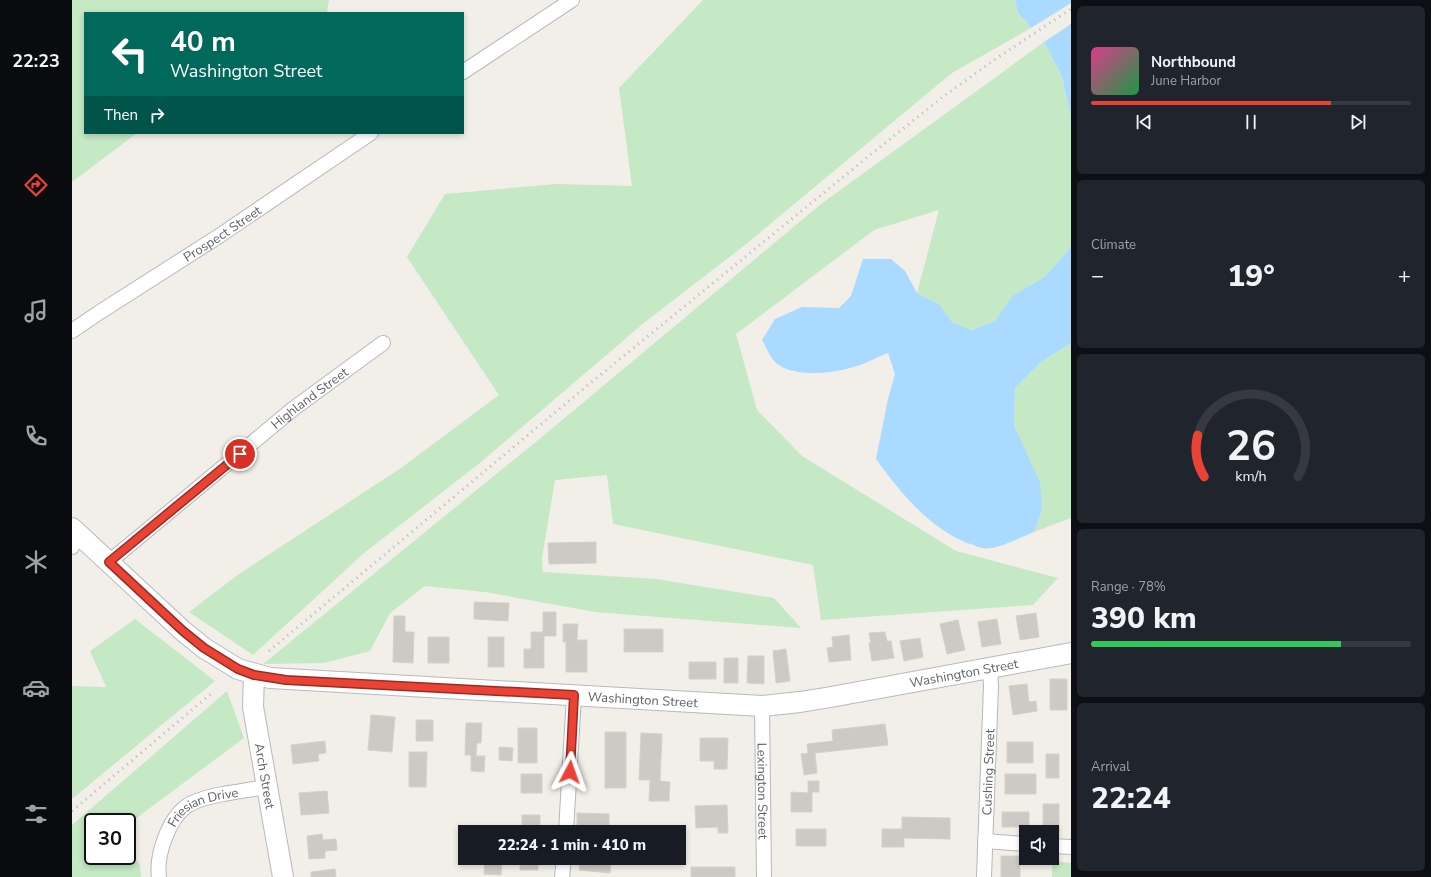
<!DOCTYPE html>
<meta charset="utf-8">
<style>
body{margin:0;font-family:"Nunito Sans",sans-serif;background:#20242c;color:#f1f3f6;height:100vh;display:flex;flex-direction:column;font-size:15px;white-space:nowrap}
*{box-sizing:border-box;margin:0}
p{font-size:13px;color:#9ea1a6}
.icon{flex:none;width:22px;height:22px;fill:none;stroke:currentColor;stroke-width:2;stroke-linecap:round;stroke-linejoin:round}
.map{position:relative;flex:1;overflow:hidden}
.drawer{display:flex;flex-direction:column;gap:6px;padding:6px;background:#0d0f14;width:360px}
.drawer>*{flex:none}
.top-card{position:absolute;left:12px;top:12px;width:380px;height:122px;border-radius:0px;box-shadow:0 2px 6px #0003;background:#00695c;color:#fff;overflow:hidden}
.tools{position:absolute;left:947px;top:825px;display:grid;gap:8px}
.tools a{display:grid;place-items:center;width:40px;height:40px;border-radius:0px;background:#171b24;box-shadow:0 2px 6px #0003;font-size:20px}
.speed{position:absolute;left:12px;top:813px;display:flex;gap:8px;font-size:20px;font-weight:700;text-align:center}
.speed>*{display:grid;place-content:center;width:52px;height:52px;border-radius:50%;background:#171b24;box-shadow:0 2px 6px #0003;line-height:1}
.speed .limit{border:2px solid #111;border-radius:6px;background:#fff;color:#111}
.pin{position:absolute;display:grid;place-items:center;width:34px;height:34px;color:#fff;margin:-17px;border:2px solid #fff;border-radius:50%;box-shadow:0 1px 4px #0007}
.me{position:absolute;width:44px;margin:-22px;rotate:4deg;stroke-linejoin:round;filter:drop-shadow(0 0 3px #0008)}
.turn{display:flex;align-items:center;gap:14px;height:84px;padding:0 20px;font-size:18px}
.turn .icon{width:52px;height:52px;stroke-width:2.5}
.turn b{display:block;font-size:28px;line-height:34px}
.then{display:flex;align-items:center;height:38px;padding:0 20px;background:#0003;gap:8px;font-size:15px}
.big{font-size:30px;font-weight:800;line-height:1.1}
.drawer .tile{flex:1;display:flex;flex-direction:column;justify-content:center;gap:6px;min-width:0;padding:0 14px;border-radius:6px;background:#20242c}
.drawer .dial{align-items:center;gap:0}
.dial svg{height:104px;overflow:visible;fill:none;stroke:#363941;stroke-width:7;stroke-linecap:round;text-anchor:middle}
.dial text{fill:#f1f3f6;stroke:none}
.song{display:flex;align-items:center;gap:12px}
.cover{width:48px;height:48px;border-radius:6px;background:linear-gradient(135deg,hsl(330 70% 55%),hsl(140 70% 35%))}
.played{height:4px;border-radius:2px;background:linear-gradient(90deg,#ea4335 75%,#363941 75%)}
.keys{display:flex;justify-content:space-around;direction:ltr}
.heat{display:flex;justify-content:space-between;align-items:center;font-size:22px;direction:ltr}
.charge{height:6px;border-radius:3px;background:linear-gradient(90deg,#34c759 78%,#363941 0)}
.trip{position:absolute;left:386px;top:825px;width:228px;height:40px;border-radius:0px;background:#171b24;box-shadow:0 2px 6px #0003;font-weight:800;line-height:40px;text-align:center}
main{display:flex;flex:1;min-height:0}
.menu{display:flex;flex-direction:column;width:72px;justify-content:space-around;align-items:center;background:#090b0e;color:#9ea1a6}
.menu .icon{width:28px;height:28px}
.menu .on{color:#ea4335}
.menu b{font-size:18px;color:#f1f3f6}
.map>svg:first-child{display:block}
</style>
<main>
<nav class="menu">
<b>22:23</b>
<svg class="icon on" aria-label="directions" viewBox="0 0 24 24"><path d="M12 3l9 9-9 9-9-9zM9 14v-3h6M13 9l2 2-2 2"/></svg>
<svg class="icon" aria-label="music" viewBox="0 0 24 24"><path d="M9 18V5l10-2v13"/><circle cx="6" cy="18" r="3"/><circle cx="16" cy="16" r="3"/></svg>
<svg class="icon" aria-label="phone" viewBox="0 0 24 24"><path d="M5 4h4l2 5-3 2q2 4 5 5l2-3 5 2v4C11 20 4 13 5 4z"/></svg>
<svg class="icon" aria-label="climate" viewBox="0 0 24 24"><path d="M12 3v18M4 7l16 10M4 17L20 7"/></svg>
<svg class="icon" aria-label="car" viewBox="0 0 24 24"><path d="M5 17H2v-5l4-1 3-4h7l3 4 3 1v5h-3M9 17h6M6 11h13"/><circle cx="7" cy="17" r="2"/><circle cx="17" cy="17" r="2"/></svg>
<svg class="icon" aria-label="filters" viewBox="0 0 24 24"><path d="M4 7h16M4 17h16"/><circle cx="9" cy="7" r="2"/><circle cx="15" cy="17" r="2"/></svg>
</nav>
<div class="map">
<svg width="999" height="877" viewBox="0 0 999 877">
<rect width="100%" height="100%" fill="#f1efe8"/>
<path fill="#c5e8c5" d="M0 0H257L255 13H13V133H65L0 182Z
M631 0H943L946 13 959 28 880 73 673 245 573 322 409 462 292 553 181 655 117 612 167 574 329 468 427 395 335 257 373 194 484 184 560 186 547 88Z
M972 42 990 76 999 118V244L996 251 972 277 940 296 923 321 898 330 880 322 867 304 845 293 867 210 802 230 664 334 685 410 730 456 884 551 986 578 961 605 749 620 741 565 541 524 535 475 483 480 470 558 471 572 584 579 702 598 729 628 523 612 413 592 353 586 318 613 298 651 252 663 191 664 471 436 749 204Z
M999 343V518L962 532 970 510 942 424 943 388 969 362Z
M63 619 143 681 0 799V686L34 687 18 651Z
M155 691 172 738 55 825V822H21V856H55V854L68 864 69 877H0V825Z
M980 861 999 863V877H980Z"/>
<path fill="#aadaff" d="M943 0H999V118L990 76 972 42 946 13Z
M999 244V343L969 362 943 388 942 425 968 483 970 510 962 532C949 537 923 551 910 548 905 547 900 544 895 543 856 527 828 492 804 459L816 399 823 374 816 353C807 356 797 362 788 365 765 373 724 379 704 363 698 358 694 346 690 340L703 319 730 307 767 308 779 296 791 259H819L833 271 845 293 867 304 880 322 899 330 923 321 940 296 972 277 996 251Z"/>
<path fill="#f1efe8" d="M999 3V24L972 42 959 28Z"/>
<path fill="#cccac5" stroke="#d6d1c6" d="M524 542V563L477 564 476 543Z
M402 602 437 603 436 621 402 619Z
M471 612H484V636H472V668H452V649H459V632H471Z
M964 613 967 637 948 640 944 616Z
M322 616H333V632H342L341 663 321 662Z
M925 619 929 644 910 647 906 622Z
M886 620 893 650 875 654 868 624Z
M491 624H506L505 640H515V672H494V642H491Z
M552 629H591V652H552Z
M813 632 815 641H819L822 658 800 661 797 643H799L797 633Z
M777 635 779 660 757 662 755 648 761 647 760 637Z
M356 637H377V663H356Z
M416 637H432V667H416Z
M848 638 851 657 832 661 828 641Z
M714 649 718 681 704 683 701 651Z
M676 656H692V684L675 683Z
M652 658H666V683H652Z
M617 662H644V679H617Z
M978 679H995V710H978Z
M955 684 957 702 964 701 965 711 941 715 937 686Z
M299 715 323 717 320 752 296 750Z
M344 720H361V741H344Z
M394 723H410L409 743H405L404 756H413L412 772 399 771V755H393Z
M813 724 816 745 743 753 745 773 732 775 729 754 736 753 735 744 761 741 760 730Z
M446 728H465V763H446Z
M533 732H554V788H533Z
M569 733 590 734 588 781 598 782 597 801H577L578 780H567Z
M628 738H656L655 769H642V761H628Z
M253 741 254 753 246 754 247 761 221 764 219 745Z
M935 742H961V763H935Z
M427 747 441 748 440 761 427 760Z
M337 752H355L354 787H337Z
M974 754H987V778H974Z
M449 774H470V793H449Z
M933 774H964V794H933Z
M736 781H747V792H740V812H719V792L736 793Z
M255 791 257 813 229 815 227 793Z
M971 804H987V833L971 832Z
M655 805 656 833H646V827L624 828 623 806Z
M930 812H957V827H930Z
M505 813 537 814V832H505Z
M450 815H468V832H450Z
M830 817 878 818V839L832 838V847H810V829H830Z
M724 829H754V846H724Z
M250 834 251 840 264 839 265 850 253 851V858L237 859 235 836Z
M929 856H948V877H929Z
M413 858H430L429 875 412 874Z
M448 858H466V870H448Z
M508 858H539L538 873 507 870Z
M619 867H663V877H619Z
M263 869 264 877H239V872Z"/>
<g fill="none" stroke-linecap="round" stroke-linejoin="round">
<defs>
<g id="street">
<path d="M391 72 500 0"/>
<path id="s1" d="M0 331 28 312 147 236 299 133"/>
<path d="M0 547 6 533"/>
<path id="s2" d="M37 562 221 409 311 343"/>
<path id="s3" d="M690 706 692 877"/>
<path d="M494 832 502 695"/>
<path d="M913 841 954 844"/>
<path d="M980 846 999 847"/>
<path id="s4" d="M87 877C85 863 88 851 93 838 105 806 119 800 151 794 166 792 180 789 194 787"/>
<path d="M490 877 492 858"/>
<path id="s5" d="M912 877 919 686 918 668"/>
</g>
<g id="secondary">
<path id="s6" d="M0 528 111 631 132 648 166 669 198 678 690 706 728 702 759 697 999 653"/>
<path id="s7" d="M182 675 181 707 211 877"/>
</g>
</defs>
<use href="#street" stroke="#b5b8bc" stroke-width="16"/>
<use href="#secondary" stroke="#b6babf" stroke-width="22"/>
<use href="#street" stroke="#fff" stroke-width="14"/>
<use href="#secondary" stroke="#fff" stroke-width="20"/>
<path stroke="#b6b7b8" stroke-width="3" stroke-dasharray="1 5" stroke-linecap="butt" d="M197 651 510 390 792 160 872 96 925 58 999 9
M0 811 140 693"/>
</g>
<g fill="none" stroke-linecap="round" stroke-linejoin="round">
<defs>
<path id="route" d="M168 454 37 562 111 631 132 648 166 669 182 675 214 680 502 695 498 772"/>
</defs>
<use href="#route" stroke="#982c22" stroke-width="10"/>
<use href="#route" stroke="#ea4335" stroke-width="7"/>
</g>
<g text-anchor="middle" stroke-width="3" stroke-linejoin="round" paint-order="stroke">
<g font-size="13" fill="#5f6368" stroke="#fff">
<text dy="5" stroke="none"><textPath href="#s1" startOffset="179">Prospect Street</textPath></text>
<text dy="5" stroke="none"><textPath href="#s2" startOffset="259">Highland Street</textPath></text>
<text dy="5" stroke="none"><textPath href="#s6" startOffset="949">Washington Street</textPath></text>
<text dy="5" stroke="none"><textPath href="#s6" startOffset="625">Washington Street</textPath></text>
<text dy="5" stroke="none"><textPath href="#s5" startOffset="105">Cushing Street</textPath></text>
<text dy="5" stroke="none"><textPath href="#s7" startOffset="102">Arch Street</textPath></text>
<text dy="5" stroke="none"><textPath href="#s3" startOffset="85">Lexington Street</textPath></text>
<text dy="5" stroke="none"><textPath href="#s4" startOffset="93">Friesian Drive</textPath></text>
</g>
</g>
</svg>
<div class="tools">
<a><svg class="icon" aria-label="sound" viewBox="0 0 24 24"><path d="M4 9h4l5-4v14l-5-4H4zM17 9q2 3 0 6"/></svg></a>
</div>
<div class="speed"><div class="limit">30</div></div>
<div class="pin" style="left:168px;top:454px;background:#d93025"><svg class="icon" aria-label="arrive" viewBox="0 0 24 24"><path d="M6 21V4h12l-3 4 3 4H6"/></svg></div>
<svg class="me" style="left:498px;top:772px" viewBox="-20 -20 40 40"><path d="M0-17L14 15 0 8-14 15z" fill="#ea4335" stroke="#fff" stroke-width="4"/></svg>
<div class="trip">22:24 · 1 min · 410 m</div>
<div class="top-card">
<div class="turn"><svg class="icon" aria-label="left" viewBox="0 0 24 24"><path d="M17 20v-9H6M10 6l-5 5 5 5"/></svg><div><b>40 m</b>Washington Street</div></div>
<div class="then">Then<svg class="icon" aria-label="right" viewBox="0 0 24 24"><path d="M7 20v-9h11M14 6l5 5-5 5"/></svg></div>
</div>
</div>
<section class="drawer">
<div class="tile">
<div class="song"><i class="cover"></i><div><b>Northbound</b><p>June Harbor</p></div></div>
<div class="played"></div>
<div class="keys"><svg class="icon" aria-label="previous" viewBox="0 0 24 24"><path d="M18 5L8 12l10 7zM5 5v14"/></svg><svg class="icon" aria-label="pause" viewBox="0 0 24 24"><path d="M8 5v14M16 5v14"/></svg><svg class="icon" aria-label="next" viewBox="0 0 24 24"><path d="M6 5l10 7-10 7zM19 5v14"/></svg></div>
</div>
<div class="tile"><p>Climate</p>
<div class="heat"><a>−</a><b class="big">19°</b><a>+</a></div>
</div>
<div class="tile dial"><svg viewBox="0 0 100 80">
<path d="M14 69A42 42 0 1 1 86 69"/>
<path d="M14 69A42 42 0 0 1 9 37" stroke="#ea4335"/>
<text x="50" y="56" font-size="32" font-weight="700">26</text>
<text x="50" y="72" font-size="11">km/h</text>
</svg></div>
<div class="tile"><p>Range · 78%</p><b class="big">390 km</b><div class="charge"></div></div>
<div class="tile"><p>Arrival</p><b class="big">22:24</b></div>
</section>
</main>
